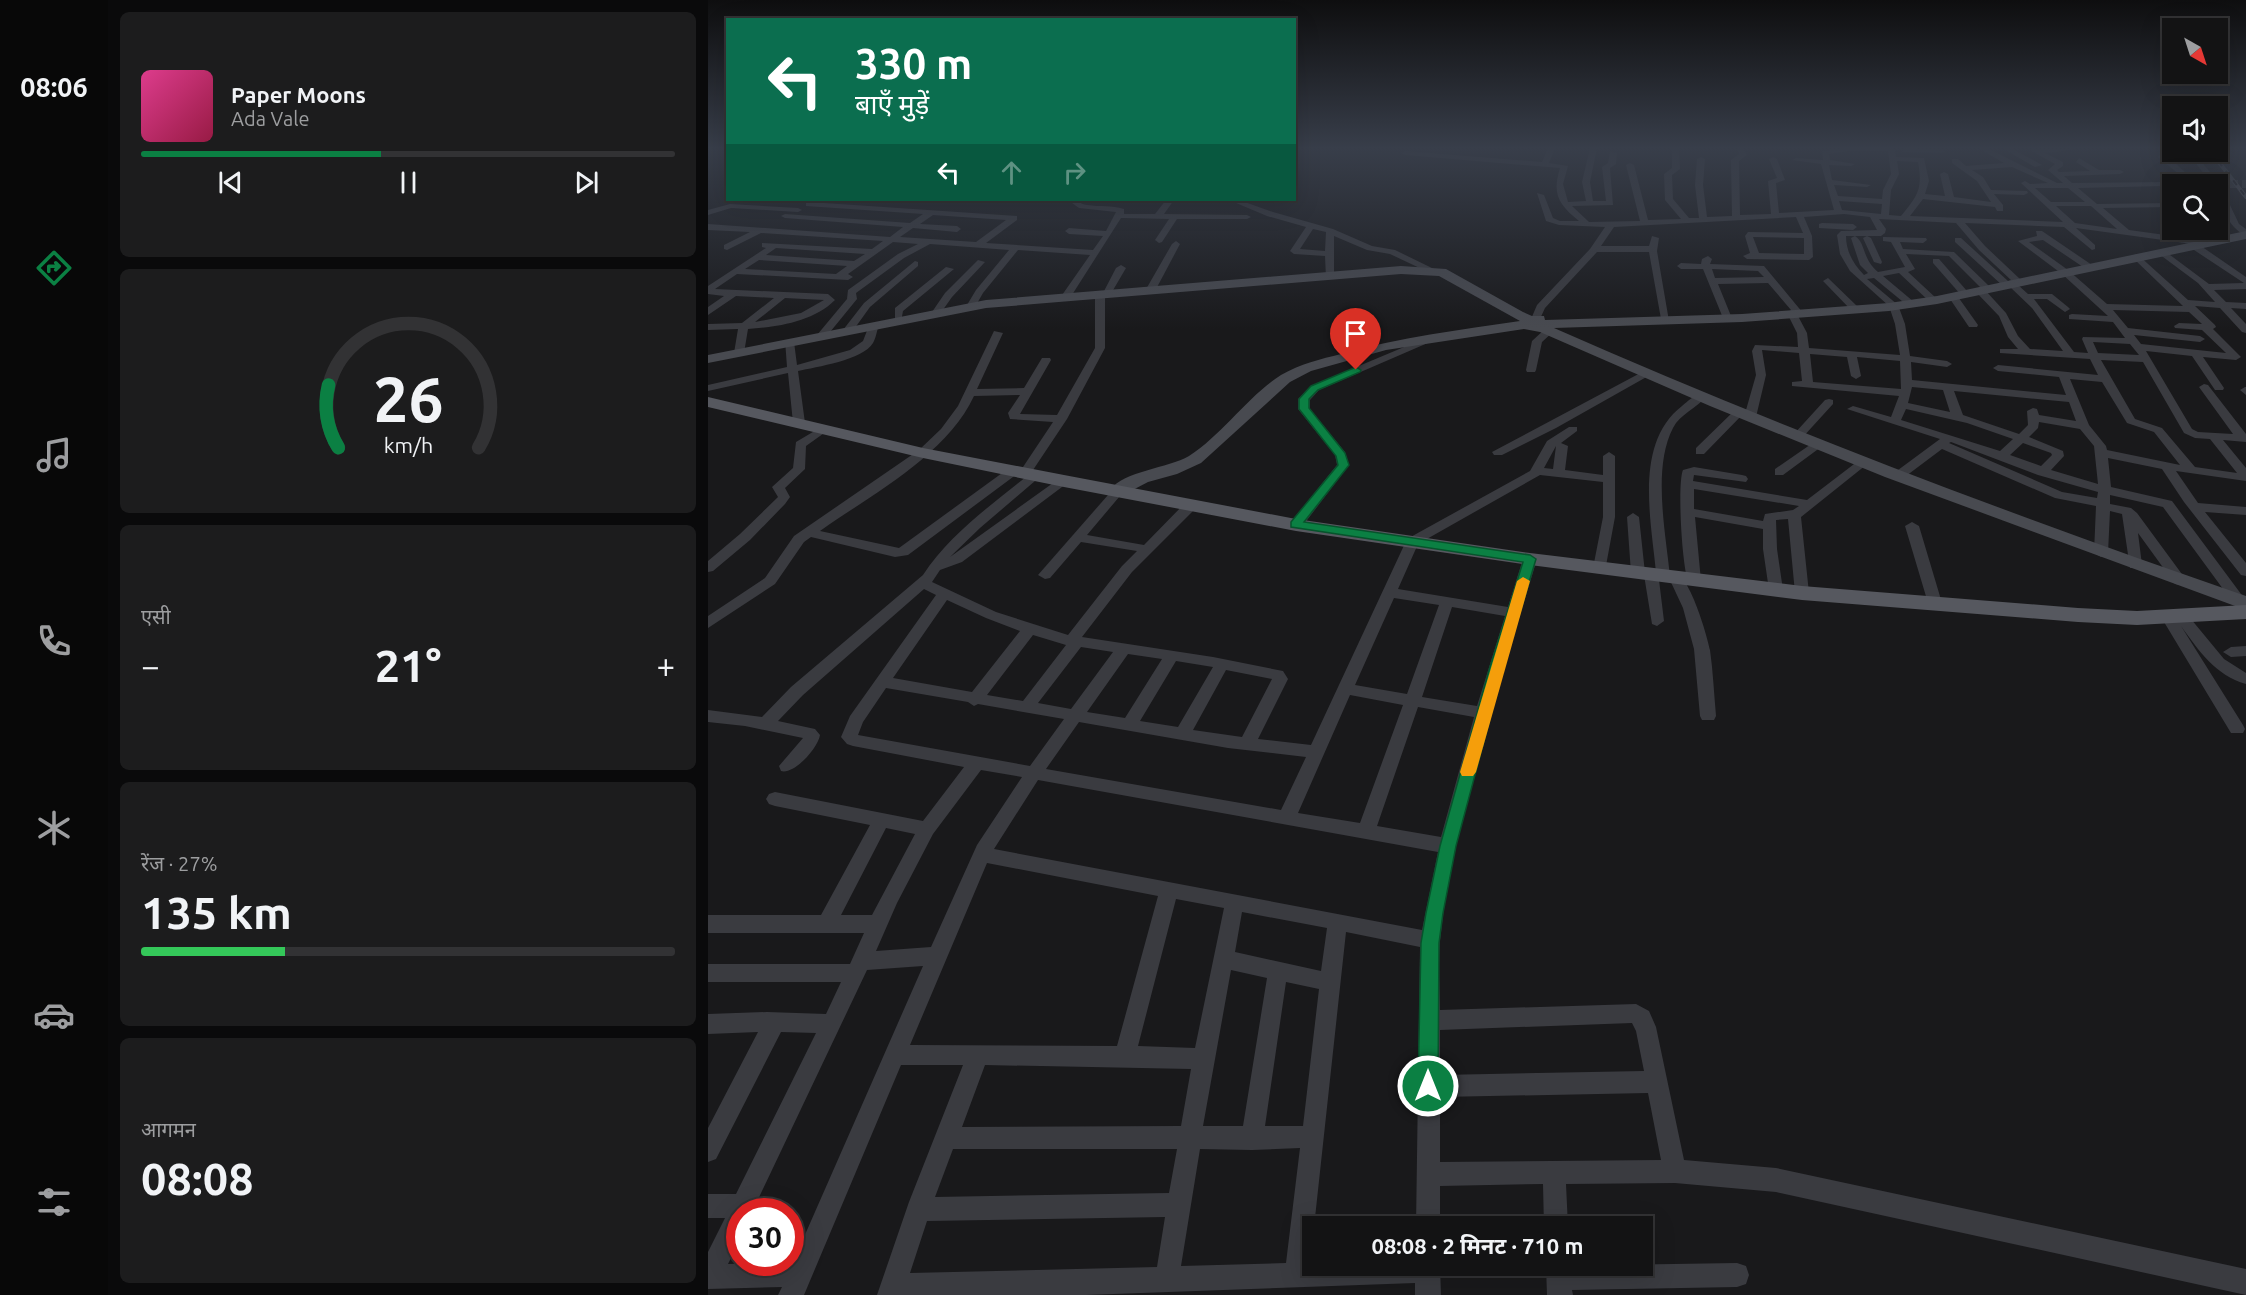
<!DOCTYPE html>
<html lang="hi">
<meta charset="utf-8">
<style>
body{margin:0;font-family:Ubuntu,"Noto Sans Devanagari",sans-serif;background:#1c1c1d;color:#f1f3f6;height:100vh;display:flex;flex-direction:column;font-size:22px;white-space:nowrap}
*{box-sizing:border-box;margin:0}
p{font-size:20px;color:#9d9ea0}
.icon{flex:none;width:33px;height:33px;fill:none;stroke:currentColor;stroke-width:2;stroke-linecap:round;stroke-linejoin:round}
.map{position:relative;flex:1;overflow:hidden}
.drawer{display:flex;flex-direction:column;gap:12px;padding:12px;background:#0a0a0b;width:600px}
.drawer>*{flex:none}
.hud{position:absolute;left:18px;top:18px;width:570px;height:183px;border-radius:0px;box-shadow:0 6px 24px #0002,0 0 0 2px #323234;background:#0b6e4f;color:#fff;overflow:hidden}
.needle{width:39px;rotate:141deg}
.controls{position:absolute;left:1454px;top:18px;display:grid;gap:12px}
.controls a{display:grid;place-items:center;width:66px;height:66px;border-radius:0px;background:#131314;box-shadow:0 6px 24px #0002,0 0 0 2px #323234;font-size:30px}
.speed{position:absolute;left:18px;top:1198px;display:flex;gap:12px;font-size:30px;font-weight:700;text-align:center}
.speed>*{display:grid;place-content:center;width:78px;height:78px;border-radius:50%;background:#131314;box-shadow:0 6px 24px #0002,0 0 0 2px #323234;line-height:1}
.speed .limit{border:9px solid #d22;background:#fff;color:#111}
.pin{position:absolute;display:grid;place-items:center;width:51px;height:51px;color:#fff;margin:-62px -26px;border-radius:50% 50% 50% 0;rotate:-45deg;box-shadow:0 0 6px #0007}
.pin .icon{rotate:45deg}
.me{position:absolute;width:66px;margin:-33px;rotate:0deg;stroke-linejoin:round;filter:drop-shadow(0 0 4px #0008)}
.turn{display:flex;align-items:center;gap:21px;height:126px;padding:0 30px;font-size:27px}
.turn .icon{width:78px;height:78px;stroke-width:2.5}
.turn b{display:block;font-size:42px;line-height:51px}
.lanes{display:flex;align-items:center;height:57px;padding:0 30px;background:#0003;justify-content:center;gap:30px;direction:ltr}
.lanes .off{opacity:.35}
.big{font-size:45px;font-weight:700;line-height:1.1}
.drawer .card{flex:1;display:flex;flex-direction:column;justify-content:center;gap:9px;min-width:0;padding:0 21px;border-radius:9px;background:#1c1c1d}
.drawer .dial{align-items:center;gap:0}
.dial svg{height:156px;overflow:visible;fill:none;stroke:#323234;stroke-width:7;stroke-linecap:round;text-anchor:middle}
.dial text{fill:#f1f3f6;stroke:none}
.song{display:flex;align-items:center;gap:18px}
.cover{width:72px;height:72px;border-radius:9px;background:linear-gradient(135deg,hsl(330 70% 55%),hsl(340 70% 35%))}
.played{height:6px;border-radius:3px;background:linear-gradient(90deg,#0b8043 45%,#323234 45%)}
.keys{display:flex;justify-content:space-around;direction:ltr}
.heat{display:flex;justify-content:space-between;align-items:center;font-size:33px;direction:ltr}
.charge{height:9px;border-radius:4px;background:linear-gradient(90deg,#34c759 27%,#323234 0)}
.trip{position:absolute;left:594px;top:1216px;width:351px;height:60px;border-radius:0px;background:#131314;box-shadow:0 6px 24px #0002,0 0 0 2px #323234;font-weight:700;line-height:60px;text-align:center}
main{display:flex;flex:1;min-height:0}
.tabs{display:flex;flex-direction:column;width:108px;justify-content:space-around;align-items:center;background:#080808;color:#9d9ea0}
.tabs .icon{width:42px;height:42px}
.tabs .current{color:#0b8043}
.tabs b{font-size:27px;color:#f1f3f6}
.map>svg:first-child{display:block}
</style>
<main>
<nav class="tabs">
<b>08:06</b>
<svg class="icon current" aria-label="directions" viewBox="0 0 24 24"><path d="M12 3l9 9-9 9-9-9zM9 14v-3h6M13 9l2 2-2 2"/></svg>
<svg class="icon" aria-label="music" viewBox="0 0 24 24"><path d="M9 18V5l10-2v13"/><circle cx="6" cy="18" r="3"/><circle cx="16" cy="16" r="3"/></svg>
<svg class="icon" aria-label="phone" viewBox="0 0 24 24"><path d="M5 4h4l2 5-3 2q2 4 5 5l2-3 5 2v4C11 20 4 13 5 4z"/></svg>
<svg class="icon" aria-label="climate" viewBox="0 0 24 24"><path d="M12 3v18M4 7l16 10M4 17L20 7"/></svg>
<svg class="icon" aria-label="car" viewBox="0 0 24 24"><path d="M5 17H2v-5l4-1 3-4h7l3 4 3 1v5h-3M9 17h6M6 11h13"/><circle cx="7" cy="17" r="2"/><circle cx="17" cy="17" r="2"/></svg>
<svg class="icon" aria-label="filters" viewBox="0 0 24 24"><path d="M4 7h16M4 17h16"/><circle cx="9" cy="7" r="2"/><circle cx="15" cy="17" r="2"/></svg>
</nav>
<section class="drawer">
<div class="card">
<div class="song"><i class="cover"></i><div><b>Paper Moons</b><p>Ada Vale</p></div></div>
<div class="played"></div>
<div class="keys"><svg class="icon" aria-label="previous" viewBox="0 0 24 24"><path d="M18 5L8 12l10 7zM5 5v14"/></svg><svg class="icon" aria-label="pause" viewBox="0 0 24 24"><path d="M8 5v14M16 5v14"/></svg><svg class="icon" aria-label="next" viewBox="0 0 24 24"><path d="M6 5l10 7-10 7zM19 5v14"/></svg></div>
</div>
<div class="card dial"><svg viewBox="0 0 100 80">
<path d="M14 69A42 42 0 1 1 86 69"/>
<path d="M14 69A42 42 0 0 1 9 37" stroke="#0b8043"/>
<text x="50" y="56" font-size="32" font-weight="700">26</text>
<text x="50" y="72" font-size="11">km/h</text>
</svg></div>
<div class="card"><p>एसी</p>
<div class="heat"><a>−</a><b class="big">21°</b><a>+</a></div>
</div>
<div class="card"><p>रेंज · 27%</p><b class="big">135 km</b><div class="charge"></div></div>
<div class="card"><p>आगमन</p><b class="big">08:08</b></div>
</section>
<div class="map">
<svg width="1538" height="1295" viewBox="0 0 1538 1295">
<rect width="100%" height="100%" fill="#19191b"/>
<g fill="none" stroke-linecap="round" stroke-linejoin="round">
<path stroke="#36373b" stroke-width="8" stroke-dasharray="8 4" stroke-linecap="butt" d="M1522 184H1538"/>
<path fill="#3a3b40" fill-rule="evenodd" d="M840 148H847L841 163 860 166 855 184 860 202 878 201 874 182 882 148H889L882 182 885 201H898L894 167 900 163 902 151 909 153 908 164 902 168 905 205 864 206 881 222 932 221 918 165 922 163 926 165 940 220 973 219 957 200 956 174 964 168V148H971L972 169 964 175 965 199 981 218H991L987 185 989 159 993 157 997 159 995 185 999 217 1024 216 1023 160 1031 154 1029 148H1035L1039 155 1031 161 1032 215 1063 214 1060 181 1069 178 1061 159 1065 157 1069 159 1077 180 1068 183 1071 213 1126 210 1113 164 1084 160 1088 158 1115 160 1114 151 1136 148H1183L1187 150 1188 157 1216 158 1221 181 1217 194 1237 196 1232 174 1236 172 1240 174 1246 197 1283 202 1269 181 1244 163V159H1250L1258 166 1296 163 1270 148H1279L1349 183H1355L1340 170 1347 164 1318 148 1331 150 1366 148 1363 150 1337 153 1355 162V166L1349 170 1351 172 1382 171 1368 162 1371 158 1391 170H1412L1416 172 1412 174 1356 176 1364 183 1459 182 1460 184 1456 186 1370 188 1389 204 1464 203V207L1395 208 1421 230 1501 241V245L1490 244 1538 277V289L1506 290 1518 302 1538 303V309L1523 308 1538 324V333L1534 332 1512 308 1487 306 1507 325 1508 327 1505 329 1533 357 1528 360 1495 357 1516 388 1515 390H1507L1484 356 1438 351 1484 429 1490 432 1525 434 1491 387 1496 384 1500 385 1538 434V442L1515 440 1538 468V481L1468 471 1490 503 1538 507V515L1497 512 1538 563V576L1533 575 1476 502 1454 469 1400 458 1403 487 1464 501 1536 598 1538 601 1536 604H1526L1455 507 1402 495V504L1423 508 1429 513 1479 581 1472 585 1467 584 1430 533 1434 565 1432 568H1422L1414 514 1402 511 1400 553 1393 557 1386 553 1388 506 1347 498 1234 449 1194 479H1186L1184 476 1186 473 1232 439 1139 409 1145 406 1183 417 1191 396 1084 386V382L1094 381 1091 353 1054 350 1058 375 1048 417 1042 420 1038 419 1036 417 1048 375 1044 351 1047 345 1090 347 1089 333 1079 313 1083 310 1060 283 1010 284 1023 316 1015 318 995 269H973L969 266 973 263 993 264 994 259 1000 256 1004 259 1002 264 1056 266 1095 313 1090 316 1099 333 1101 348 1192 355 1187 324 1181 306 1142 271 1132 254 1129 235 1133 231 1169 230 1162 217 1136 214 1096 217 1104 236 1105 257 1101 260 1039 259 1035 256 1042 253 1037 236 1040 232 1095 233 1088 217 906 227 893 246H941L944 236 951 238 949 251 961 321 953 319 941 252H889L837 308 831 321H825L823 319 829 305 882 249 897 227 851 225 838 221 829 193 836 195 845 218 852 221H871C850 204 844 194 852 168L697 155 693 153 697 151 834 162ZM1140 151H1180L1183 174 1175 190 1174 199 1130 196 1126 185 1159 187 1163 185 1124 180 1121 165 1143 166 1147 164 1122 160 1121 154ZM1189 161 1210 162C1215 189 1210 195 1193 216L1181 215 1183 190 1191 174ZM1304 167 1340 183 1322 184 1317 181 1313 183 1355 222 1202 216 1215 199 1287 207 1289 211H1295V205L1286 194 1316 195 1320 193 1319 191 1283 190 1275 177 1264 170ZM1327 188H1360L1377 202H1343ZM1131 201 1174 204 1173 214 1134 210ZM1348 206H1383L1409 229 1367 223ZM1171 219 1248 223 1271 250 1303 280 1300 281 1253 238H1247V242L1295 286H1301L1324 308 1355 351 1322 349 1310 336 1298 313 1277 290H1281V286L1246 252 1195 249 1192 242 1215 243 1219 240 1218 238 1175 237V241L1183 242 1197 267 1170 272C1154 259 1158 243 1147 236H1159L1155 238 1166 262 1173 264 1174 262 1163 238 1159 236H1173L1177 233 1178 229ZM1257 223 1356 227 1384 250 1387 249V245L1368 228 1484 244 1482 246 1483 248 1536 283 1501 284 1454 249 1450 252 1451 254 1490 283 1507 302 1480 300 1429 254 1426 255V259L1475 306 1399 304 1360 270 1321 242 1335 240 1378 269H1384V265L1334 231H1328L1329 236 1310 241 1354 274 1400 316 1364 314 1361 315V319L1405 322 1417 338 1375 337 1374 339 1380 353 1366 352 1326 299H1339L1357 312 1362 309 1360 307 1344 294H1320L1310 285 1315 282 1313 280 1277 246ZM1138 236H1147L1143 238 1152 265 1160 273 1156 275C1145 264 1138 251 1138 236ZM1045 237 1096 238V254L1051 253ZM1198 254 1241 256 1272 287 1266 290 1291 316 1300 337 1310 349H1292V353L1382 359 1390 375 1290 365 1285 368 1290 371 1351 377 1358 395 1204 380 1203 362 1239 367 1244 364 1239 361 1202 356 1197 324 1190 305 1159 279 1166 278 1200 306H1206V302L1175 276 1191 273 1222 302H1228V298L1200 272 1207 269ZM1004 269 1050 271 1056 277 1007 278ZM1405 310 1481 312 1494 324 1471 323 1466 326 1467 328 1494 330 1518 353 1433 344 1426 335 1492 342 1497 339 1492 336 1420 328ZM1385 342 1422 344 1431 355 1390 353ZM1102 354 1139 357 1143 376 1148 379 1153 376 1149 357 1192 361 1193 389 1105 382ZM1393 360 1435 362 1476 433 1487 438 1502 439 1529 473 1487 467 1454 428 1427 419ZM1362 379 1394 382 1419 423 1446 432 1472 465 1399 450 1398 446 1381 425ZM1204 387 1235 390 1242 412 1200 403ZM1246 391 1361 402 1368 421 1331 415 1329 409 1325 408 1319 411 1320 425 1311 434 1255 415ZM1198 409 1259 423 1305 439 1292 451 1193 420ZM1331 422 1372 429 1386 446 1390 484 1343 470 1356 456 1355 451 1321 437 1330 428ZM1243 442 1330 475 1390 492 1389 498 1354 492 1241 443ZM1315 443 1343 453 1344 455 1333 466 1302 455Z
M1197 148 1234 149 1238 151 1234 153 1194 152Z
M1294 148H1303L1334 165 1327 167Z
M1479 152H1485L1512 184 1531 224 1538 229V236C1521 228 1509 203 1509 184H1504Z
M1453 153H1456L1490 184H1483L1450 157Z
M360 200C368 199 371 204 379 205 392 207 403 205 416 209V214H447L458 200H466L456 214 539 215 543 217 539 219H469L454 242 451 243 447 240 461 219 413 218 362 298 357 301 352 298 382 255 310 250 275 293 267 307 264 308 259 305 268 290 301 250 222 244 196 258 148 293 149 299 118 337 114 338 109 335 139 299 140 290 190 254 210 244 185 242 140 274 145 277 140 280 29 274 7 289 120 294 127 300C105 322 69 327 40 329L36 353 31 356 26 353 30 329 0 330V324L34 323 66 298 28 296 0 315V307L16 296 0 294V286L58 248 54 247V243L164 249 175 241 53 233 19 250 16 249V245L42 232 0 230V224L182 237 195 227 77 218 73 216 77 214 202 223 215 214 98 206V202H101L309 216V220L278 243 385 250 395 236 361 234 357 231 361 228 398 231 408 212 371 208ZM225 215 298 220 268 242 192 237 205 228 249 232 253 229 249 226 212 224ZM68 248 157 254 146 261 58 255ZM51 260 139 266 128 274 37 269ZM77 298 116 300 93 313 47 322Z
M521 200H531L565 212 625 229 664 246 687 250 726 269 718 271 682 254 659 250 626 236V276L618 278 617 256 586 254 582 251 598 227 559 216ZM605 229 618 232 617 251 592 249Z
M22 204 90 208 94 210 90 212 23 208 0 215V210Z
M1114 223 1145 224 1149 227 1145 230 1111 228V224Z
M1499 230H1508L1522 239 1515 241Z
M468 241 472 244 447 291 439 293 437 291 464 244Z
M1225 259H1231L1259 291V295H1253L1225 263Z
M270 260 277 262 244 297 232 314H226L224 312 237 293Z
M207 261 210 262V266L162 307 144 332H136L135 330 156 303Z
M413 265 418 268 401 297 397 298V348L359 419 323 473 328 471 334 475 272 528 242 557 352 478H360L362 481 254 562 232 570 224 582 288 612 360 635 414 566 429 551 373 542 342 578 337 579 330 575 407 487 411 486 417 490 379 535 436 545 479 501H489L490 504 489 507 424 572 374 637 505 657 575 671 580 679 550 739 603 745 699 539 822 471 839 441 861 427H869V431L853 443 860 446 857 470 895 475V456L901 452 907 456V517L897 571H887L885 568 895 517V482L832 475 710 544 690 589 800 607 815 559 822 555 829 559C793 680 745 815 732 941 730 964 732 987 732 1010L928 1004 941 1011 948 1027 976 1160 1068 1168 1538 1269V1295L1068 1192 967 1183 858 1184 860 1227H836L835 1184 732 1186V1227H708L712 947 638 932 606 1227H604L603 1262 604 1266H732L733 1295H707V1283L378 1295H169L201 1202 255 1065H193L96 1295H70L74 1287 0 1289V1252L17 1218H0V1194H28L108 1033 73 1032 8 1159 0 1162V1128L50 1032 0 1034V1014L59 1012 118 1014 133 982H0V964H142L156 933H0V915H113L162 825 67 806 61 804 58 799 61 794 67 792 215 821 256 767 145 746 139 744 133 737 142 716 228 595 216 589 95 695 70 721 107 729 112 735C110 748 86 775 73 771L71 766 95 738 37 726 0 722V710L54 717 83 687 215 575C241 535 282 506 319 476L311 473 345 422 302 419 300 413 312 395 266 396C238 456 164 494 112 531L191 548 301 468H309V474L200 555 187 557 103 537 96 542 67 584 0 628V616L57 578 86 536 211 450 233 429 250 406 286 331 295 333 269 389 316 388 334 358H342L343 360 312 414 349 415 387 348V295L395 293 408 268ZM848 446 845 469 836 468ZM686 598 731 605 699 694 647 685ZM239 600 278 618 312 631 264 692 185 678ZM744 607 797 616 769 706 714 697ZM325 635 358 645 315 701 279 695ZM373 647 405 652 363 709 330 703ZM420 654 454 659 417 718 379 712ZM468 661 505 667 470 727 432 721ZM518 670 564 679 534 737 485 730ZM178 688 260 702 266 706 270 704 356 719 322 766 150 735 155 722ZM642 695 695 705 652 823 590 813ZM710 707 766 717 733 837 669 826ZM371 722 520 748 598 757 573 810 338 769ZM273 770 314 777 269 845 223 947 168 951 189 903 225 834ZM330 780 730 852 714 930 286 849ZM178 828 207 834 164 915H133ZM279 863 450 896 409 1046 202 1045ZM468 899 516 908 487 1048 430 1046ZM534 912 619 928 613 971 527 952ZM215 966 85 1262 20 1264 32 1240V1212H44L159 970ZM523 970 559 978 535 1126H495ZM578 982 611 989 595 1126H557ZM924 1023 928 1031 936 1071 732 1075V1030ZM277 1065 483 1069 473 1126 254 1127ZM940 1093 953 1160 732 1162V1097ZM592 1148 578 1263 473 1266 492 1149 544 1150ZM245 1149H469L461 1193 227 1197ZM457 1217 449 1267 202 1273 219 1221Z
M238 267 246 269 195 311 193 322H187V308Z
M1120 278 1150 307V311H1144L1117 283 1115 281Z
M1242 294H1248L1270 325 1269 327H1261L1240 296Z
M162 323 171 325C169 330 168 338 165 343 155 360 108 367 90 371L97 423 95 425H87L85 423 80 373 0 391V385L79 367 77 340 86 342 89 365 142 350 155 341Z
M837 329 846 331 834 342 828 370 827 372H819L818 370 824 341Z
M720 337 729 339 611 390 602 400V409L637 452 641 465 593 528H583L581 525 583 522 629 465 627 455 590 409V399L603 386Z
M938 370 943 373 942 375 848 428 794 455H786L784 452Z
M1537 387H1538V395L1532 390Z
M993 393 999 396C989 408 972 414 965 428 944 468 958 534 962 577L968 574C982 577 999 635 1002 650 1005 671 1006 694 1008 716L1006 720H994L992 716 986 649 975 608 961 578 955 581 951 580 956 621 949 626 944 624 936 575 938 572H948C943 519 926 443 974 406 980 401 986 395 993 393Z
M1121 399 1125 400V404L1094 438H1086V434L1117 400Z
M1031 409 1035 410V414L996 454H988V448L1027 410Z
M115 426 119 427V431L98 446 97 469 77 488 82 497 77 504 42 540 5 571 0 572V561L32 534 70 497 64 487 85 468 88 442Z
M1109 440 1113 441V447L1075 475H1067V469Z
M1154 458 1160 462 1158 465 1093 517 1101 593 1099 596 1094 598 1087 593 1080 519 1068 520 1069 549 1075 590 1073 593H1063L1061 590 1055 549V529L987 517 993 581 986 585 981 584C974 570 969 483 975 470L986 467 1034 475 1038 476 1040 479 1038 482 986 475 985 481 1099 500ZM986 489 1091 506 1085 510 1057 514 1055 521 986 509Z
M925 513 931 517 937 573 930 577 923 573 919 517Z
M1204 522 1211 526 1234 603 1232 606 1227 608 1220 603 1197 526Z
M1473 611 1478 613 1516 659 1538 673V684C1507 675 1491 651 1473 626L1535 725 1537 729 1535 733H1523L1453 617 1455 614 1460 612 1466 615Z
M1538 646V656L1523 657 1515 652 1523 647Z
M1029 1263 1038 1266 1041 1275 1038 1284 1029 1287 864 1290 865 1295H839L838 1266Z"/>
<path fill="#484a50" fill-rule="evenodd" d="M1538 231V239L1229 304 1181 311 1034 322 846 328C1073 428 1304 515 1538 596V610L1177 477 1002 406 832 332 816 329 678 350 603 371 582 382 493 463 469 474 440 482 417 494H405L402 490C416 471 460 468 481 456 514 435 540 396 573 375 592 364 613 359 633 354 692 337 752 330 812 321L731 276 693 274 278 308 0 363V355L278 300 693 266 738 269 815 312 824 316H836L837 320 1034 314 1181 303 1229 296Z"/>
<path fill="#56585f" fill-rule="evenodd" d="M0 397 215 448 356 475 588 519 822 553 1094 586 1370 608 1429 611 1538 605V619L1429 625 1370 622 1094 600 822 565 588 531 356 487 215 458 0 407Z"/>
<defs>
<path id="rail" d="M1503 152 1538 197"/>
</defs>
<use href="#rail" stroke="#4d4f55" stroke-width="4"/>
<use href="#rail" stroke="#141416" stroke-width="2" stroke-dasharray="6" stroke-linecap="butt"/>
</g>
<linearGradient id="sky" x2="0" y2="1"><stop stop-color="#0e0e0f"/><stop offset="0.45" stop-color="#383e4a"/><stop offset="1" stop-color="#383e4a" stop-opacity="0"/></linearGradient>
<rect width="1538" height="329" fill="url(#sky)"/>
<path fill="#0b8043" stroke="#07532c" stroke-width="1.5" d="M648 367 653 370 652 372 610 390 601 399V408L637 453 641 465 596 522 822 555 828 559 795 670 748 846 735 913 731 943 730 1086 727 1093 720 1096 713 1093 710 1086 713 943 718 913 732 846 781 670 815 562 583 527V522L630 465 628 456 591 409V399L603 386Z"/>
<path fill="#f59e0b" d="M815 577 822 581 768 772 765 776H754L752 772 809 581Z"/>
</svg>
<div class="controls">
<a><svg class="needle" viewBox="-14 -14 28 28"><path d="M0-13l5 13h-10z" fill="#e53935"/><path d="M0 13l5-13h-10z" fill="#9d9ea0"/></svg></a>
<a><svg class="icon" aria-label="sound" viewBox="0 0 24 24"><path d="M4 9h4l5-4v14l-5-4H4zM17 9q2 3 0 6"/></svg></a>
<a><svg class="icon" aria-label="search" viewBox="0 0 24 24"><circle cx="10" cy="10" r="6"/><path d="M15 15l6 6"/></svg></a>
</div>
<div class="speed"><div class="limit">30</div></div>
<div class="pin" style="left:648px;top:370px;background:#d93025"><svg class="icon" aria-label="arrive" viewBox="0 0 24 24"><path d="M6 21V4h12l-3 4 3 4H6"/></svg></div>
<svg class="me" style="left:720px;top:1086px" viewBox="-20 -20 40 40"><circle r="17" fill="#0b8043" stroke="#fff" stroke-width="3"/><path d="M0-11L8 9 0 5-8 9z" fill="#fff"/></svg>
<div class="trip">08:08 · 2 मिनट · 710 m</div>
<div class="hud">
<div class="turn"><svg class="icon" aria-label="left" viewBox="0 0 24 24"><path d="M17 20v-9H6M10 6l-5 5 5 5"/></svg><div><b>330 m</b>बाएँ मुड़ें</div></div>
<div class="lanes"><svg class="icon" aria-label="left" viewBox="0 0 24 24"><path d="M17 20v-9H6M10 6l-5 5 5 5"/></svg><svg class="icon off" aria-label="ahead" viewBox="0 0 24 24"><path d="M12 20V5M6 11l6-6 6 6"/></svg><svg class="icon off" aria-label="right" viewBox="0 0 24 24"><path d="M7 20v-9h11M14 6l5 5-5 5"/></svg></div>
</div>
</div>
</main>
